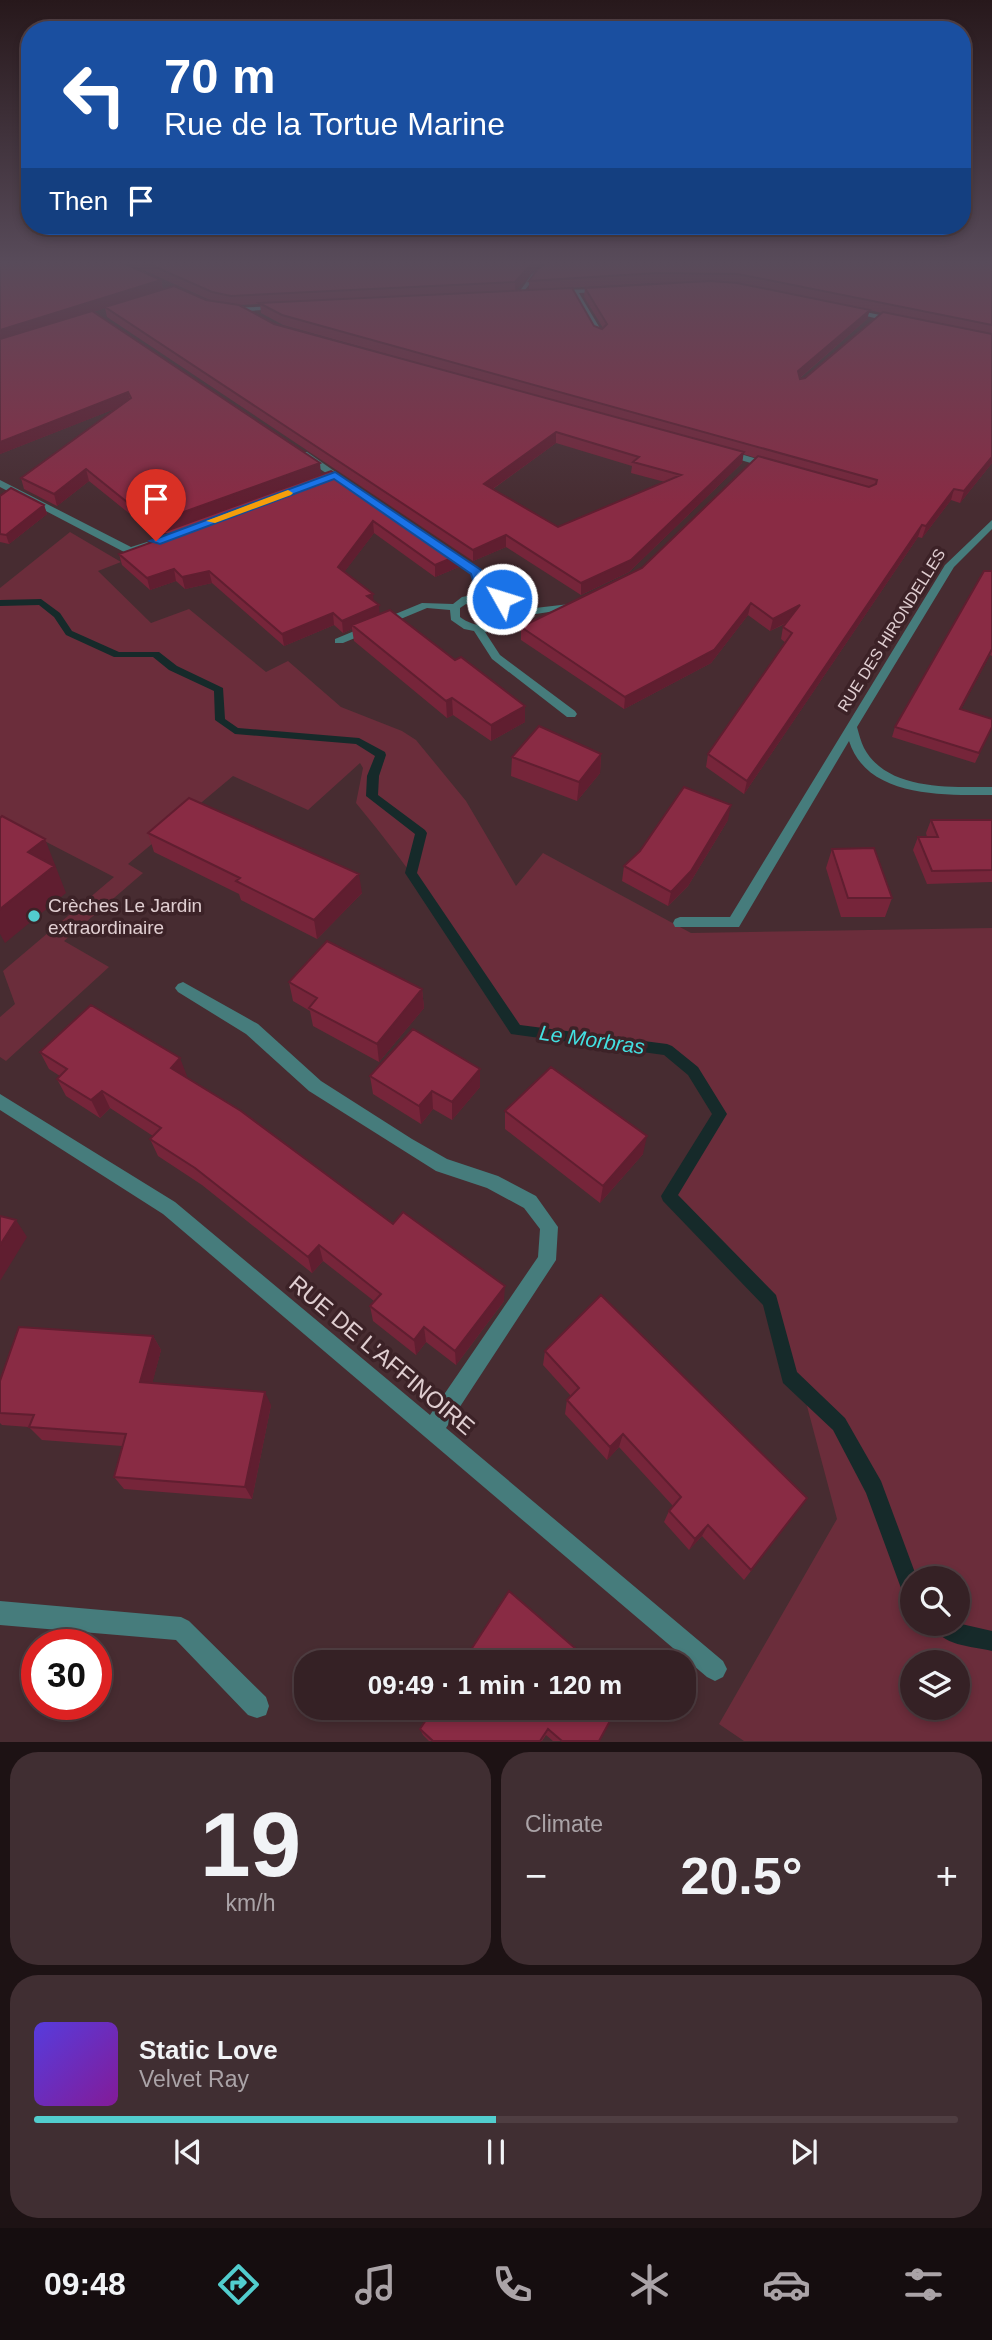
<!DOCTYPE html>
<meta charset="utf-8">
<style>
body{margin:0;font-family:Helvetica,sans-serif;background:#402e32;color:#f1f3f6;height:100vh;display:flex;flex-direction:column;font-size:26px;white-space:nowrap}
*{box-sizing:border-box;margin:0}
p{font-size:23px;color:#aaa3a7}
.icon{flex:none;width:38px;height:38px;fill:none;stroke:currentColor;stroke-width:2;stroke-linecap:round;stroke-linejoin:round}
.map{position:relative;height:1742px;overflow:hidden}
.drawer{display:flex;flex-direction:column;gap:10px;padding:10px;background:#1d1214;flex:1}
.drawer>*{flex:none}
.top-card{position:absolute;left:21px;top:21px;width:950px;height:214px;border-radius:28px;box-shadow:0 4px 10px #0003,0 0 0 2px #4f3e42;background:#1a4fa0;color:#fff;overflow:hidden}
.controls{position:absolute;left:900px;top:1566px;display:grid;gap:14px}
.controls a{display:grid;place-items:center;width:70px;height:70px;border-radius:50%;background:#352125;box-shadow:0 4px 10px #0003,0 0 0 2px #4f3e42;font-size:35px}
.speed{position:absolute;left:21px;top:1629px;display:flex;gap:14px;font-size:35px;font-weight:700;text-align:center}
.speed>*{display:grid;place-content:center;width:91px;height:91px;border-radius:50%;background:#352125;box-shadow:0 4px 10px #0003,0 0 0 2px #4f3e42;line-height:1}
.speed .limit{border:10px solid #d22;background:#fff;color:#111}
.pin{position:absolute;display:grid;place-items:center;width:60px;height:60px;color:#fff;margin:-72px -30px;border-radius:50% 50% 50% 0;rotate:-45deg;box-shadow:0 0 7px #0007}
.pin .icon{rotate:45deg}
.me{position:absolute;width:77px;margin:-38px;rotate:309deg;stroke-linejoin:round;filter:drop-shadow(0 0 5px #0008)}
.turn{display:flex;align-items:center;gap:24px;height:147px;padding:0 28px;font-size:32px}
.turn .icon{width:91px;height:91px;stroke-width:2.5}
.turn b{display:block;font-size:49px;line-height:60px}
.then{display:flex;align-items:center;height:66px;padding:0 28px;background:#0003;gap:14px;font-size:26px}
.big{font-size:52px;font-weight:800;line-height:1.1}
.drawer .card{flex:1;display:flex;flex-direction:column;justify-content:center;gap:10px;min-width:0;padding:0 24px;border-radius:28px;background:#402e32}
.drawer .dial{align-items:center;gap:0}
.dial b{font-size:91px;line-height:1}
.song{display:flex;align-items:center;gap:21px}
.cover{width:84px;height:84px;border-radius:10px;background:linear-gradient(135deg,hsl(250 70% 55%),hsl(290 70% 35%))}
.played{height:7px;border-radius:4px;background:linear-gradient(90deg,#52cdce 50%,#4f3e42 50%)}
.keys{display:flex;justify-content:space-around;direction:ltr}
.heat{display:flex;justify-content:space-between;align-items:center;font-size:38px;direction:ltr}
.drawer .tiles{flex:1;display:grid;gap:10px;grid-template-columns:1fr 1fr}
.card:last-child{grid-column:span 2}
.trip{position:absolute;left:294px;top:1650px;width:402px;height:70px;border-radius:28px;background:#352125;box-shadow:0 4px 10px #0003,0 0 0 2px #4f3e42;font-weight:800;line-height:70px;text-align:center}
.menu{display:flex;height:112px;justify-content:space-around;align-items:center;background:#150d0f;color:#aaa3a7}
.menu .icon{width:49px;height:49px}
.menu .selected{color:#52cdce}
.menu b{font-size:32px;color:#f1f3f6}
.map>svg:first-child{display:block}
</style>
<div class="map">
<svg width="992" height="1742" viewBox="0 0 992 1742">
<rect width="100%" height="100%" fill="#472c31"/>
<path fill="#6b2d3b" fill-rule="evenodd" d="M70 532 121 562 98 571 151 623 189 609 266 672 288 661 341 707 402 731 416 740 466 801 516 886 543 853 691 933 992 928V1741H744L719 1724 837 1519 803 1391 789 1377 770 1301 669 1196 720 1115 693 1071 667 1050 516 1030C467 951 415 874 356 803L363 768 360 763 308 810 233 776 128 864 143 873 64 941 109 967 6 1061 0 1057V1017L15 1004 3 971 114 877 0 818V588ZM912 1578H957V1624H912ZM912 1662H957V1708H912Z"/>
<g fill="none" stroke-linecap="round" stroke-linejoin="round">
<path fill="#162a2a" fill-rule="evenodd" d="M41 599 60 613 72 631 119 652H159L177 666 223 688 225 719 238 728 359 738 385 752 386 755 379 776 378 795 425 830 427 833 417 873 520 1025 667 1044 672 1046 698 1067 727 1114 678 1195 776 1295 797 1372 845 1418 881 1481 917 1578H912V1602L905 1599 866 1493 833 1430 783 1383 763 1305 663 1201 661 1196 712 1114 688 1075 664 1055 511 1034 405 873 415 834 366 796 367 776 375 756 356 744 235 734 215 720 214 691 169 670 153 657H114L66 635 54 617 39 605 0 606V600Z
M957 1623 992 1631V1651C971 1646 941 1646 932 1624Z"/>
<path fill="#467c7c" fill-rule="evenodd" d="M552 261H560L536 276 521 295H517L532 274Z
M604 289 602 292 579 293 604 335 600 337 596 335 572 293 556 294 553 292 556 290Z
M277 306 279 309 231 312 227 310 231 308Z
M851 309 899 319 900 321 896 323 849 312Z
M727 450 774 464 775 466 771 469 724 455 723 453Z
M301 452H307L350 482 342 484 301 456Z
M0 480 131 547 147 542 152 545 134 553H126L0 487Z
M992 520V529L954 567 857 727C859 734 861 742 864 748 887 791 951 787 992 787V795C943 795 867 798 849 741L739 927H675L673 923 675 919 680 917H730L945 565Z
M443 546 481 570 488 594 506 597 518 610 578 603 579 605 574 608 517 617 508 626 485 632 500 655 575 711 577 714 575 717H567L492 659 474 631 464 629 451 620 450 610 427 608 343 643H335V639L422 603 453 604 462 597 477 594 472 573 439 551 438 549ZM483 599 499 602 507 610 506 618C491 628 475 628 460 617V608L469 602Z
M183 982 258 1024 321 1081 412 1139 447 1159 498 1176 536 1196 558 1227 556 1260 446 1428 723 1661 727 1669 723 1677 715 1681 707 1677 163 1214 0 1110V1094L175 1202 430 1415 538 1257 540 1229 524 1208 487 1188 436 1171 309 1091 246 1034 178 992 175 988 178 984Z
M0 1601 181 1617 189 1621 266 1697 269 1706 266 1715 257 1718 248 1715 176 1640 0 1625Z"/>
</g>
<path fill="#76253a" fill-rule="evenodd" d="M0 261 161 280 163 290 212 301 123 261H992V463L960 503 951 500 922 538 918 537 744 794 706 767 708 754 786 643 781 639 783 627 787 623 770 631 748 615 711 663 624 709 521 640V627L642 568 756 458 743 454 742 463 629 572 581 595 506 547 473 561 107 317 105 308 93 312 321 474 459 555V567L435 577 374 533 344 572 373 601 380 614 455 660 525 706V722L491 741 453 715 447 718 354 641 352 629 343 633 334 625 284 646 212 583 185 589 176 581 150 590 122 565 119 554 165 538 163 532 156 535 89 481 57 506 24 489 21 478 117 408 0 454ZM549 262 529 281V290L655 283H678L585 288 584 297 603 328 602 329 515 291 539 265ZM260 304 261 313 283 325 486 382 274 324 239 305ZM869 310 882 313 805 378 800 379V378L867 319ZM556 443 632 466 631 473 665 482 558 527 493 489Z
M0 496 44 505 47 514 9 544 0 542Z
M992 571V656L990 655 961 709 992 728 975 763 892 737 895 727Z
M601 754 600 773 577 801 511 776 512 757Z
M728 820 688 886 668 906 622 881 624 866Z
M931 820H992V882L927 884 913 850 918 837H927L926 833Z
M148 833 362 893 317 939 241 900 239 894 154 852Z
M832 849 892 898 885 917H841L826 868Z
M289 982 422 989 424 1008 379 1062 313 1026 310 1011 293 1001Z
M40 1052 187 1076 185 1077 504 1301 456 1365 426 1342 416 1355 373 1321 370 1306 374 1301 323 1261 312 1273 202 1185 158 1156 150 1139 153 1136 110 1108 100 1118 66 1096 57 1079 60 1076 49 1069Z
M370 1076 480 1087 452 1120 433 1109 421 1124 373 1094Z
M505 1111 643 1154 600 1203 505 1129Z
M153 1336 161 1350 152 1383 271 1405 252 1499 124 1489 114 1477 122 1446 42 1440 29 1427 2 1425 0 1423V1381Z
M545 1351 807 1498 744 1580 702 1536 689 1550 664 1522 669 1511 673 1506 619 1447 607 1460 565 1414 567 1400 571 1396 543 1365Z
M617 1708 599 1741H553L546 1735 542 1741H429L423 1735 420 1729Z"/>
<path fill="#601e30" d="M534 261H551L539 265 515 291V282Z
M161 280 163 290 0 341V330Z
M870 310 867 319 796 381 798 371Z
M128 392 130 403 0 454V442Z
M556 432V443L484 495V484Z
M744 452 742 463 629 572 581 595V583Z
M992 457V463L960 503 964 491Z
M320 463 321 474 156 535 153 523Z
M86 469 89 481 57 506 54 494Z
M954 489 951 500 922 538 926 526Z
M44 505 47 514 9 544 6 535Z
M373 521 374 533 339 579 338 567Z
M922 525 918 537 744 794 747 781Z
M506 535V547L473 561V550Z
M459 555V567L435 577V565Z
M174 569 176 581 150 590 147 578Z
M209 571 212 583 185 589 182 577Z
M373 594 374 606 367 596Z
M751 603 748 615 711 663 624 709 625 697Z
M379 605 380 618 352 625V629L343 633 342 621Z
M800 605 797 617 770 631 773 619Z
M333 613 334 625 284 646 282 634Z
M992 649 990 655 956 719 960 709Z
M452 698 453 715 447 718 446 701Z
M525 706V722L491 741V725Z
M601 754 600 773 577 801 579 782Z
M731 805 728 820 688 886 668 906 671 892Z
M45 839 66 893 5 943 0 934V909L28 852Z
M359 874 362 893 317 939 314 920Z
M422 989 424 1008 379 1062 377 1044Z
M180 1058 187 1076 177 1086 171 1068Z
M480 1069V1087L452 1120V1102Z
M102 1091 110 1108 100 1118 91 1100Z
M432 1091 433 1109 421 1124 419 1106Z
M647 1136 643 1154 600 1203 603 1186Z
M16 1220 27 1237 0 1281V1245Z
M319 1245 323 1261 312 1273 308 1257Z
M505 1286 504 1301 456 1365 455 1351Z
M424 1327 426 1342 416 1355 414 1340Z
M153 1336 161 1350 149 1396 140 1382Z
M265 1392 271 1405 252 1499 245 1487Z
M623 1434 619 1447 607 1460 610 1447Z
M708 1525 702 1536 689 1550 695 1539Z"/>
<path fill="#892b44" stroke="#601e30" stroke-width="2" fill-rule="evenodd" d="M0 261H119L161 280 0 330Z
M142 261H534L515 282 231 296 212 292Z
M550 261H992V325L738 274 656 273 529 281 538 269Z
M710 281 737 283 870 310 798 371 800 379 805 378 883 312 992 334V457L964 491 954 489 926 526 922 525 747 781 708 754 792 633 783 627 800 605 773 619 751 603 714 650 625 697 521 627 642 568 758 456 869 487 876 484 877 480 282 315 259 303 572 288 594 326 602 329 607 324 585 288Z
M174 286 206 300 239 305 274 324 744 452 631 560 581 583 506 535 473 550 105 307ZM556 432 639 457 633 462 681 475 558 527 484 484Z
M92 311 320 463 153 523 86 469 54 494 21 478 131 398 128 392 0 442V339Z
M331 471 459 555 435 565 373 521 338 567 373 594 367 596 379 605 342 621 333 613 282 634 209 571 182 577 174 569 147 578 119 554 169 536 163 532Z
M11 488 44 505 6 535 0 534V496Z
M984 571H992V649L960 709 992 719V727L979 753 895 727Z
M390 610 455 660 461 657 525 706 491 725 452 698 446 701 352 625Z
M539 726 601 754 579 782 512 757Z
M684 787 731 805 691 871 671 892 624 866 640 851Z
M189 798 359 874 314 920 236 881 240 878 148 833Z
M2 816 45 839 28 852 54 866 0 909V818Z
M931 820H992V870L932 871 918 837H938Z
M874 848 892 898H848L832 849Z
M327 941 422 989 377 1044 309 1008 317 998 289 982Z
M91 1005 180 1058 171 1068 241 1111 393 1224 403 1212 505 1286 455 1351 424 1327 414 1340 370 1306 381 1294 319 1245 308 1257 195 1168 150 1139 161 1128 102 1091 91 1100 57 1079 67 1069 40 1052Z
M413 1029 480 1069 452 1102 432 1091 419 1106 370 1076Z
M551 1067 647 1136 603 1186 505 1111Z
M0 1216 16 1220 0 1245Z
M601 1295 807 1498 751 1570 708 1525 695 1539 669 1511 681 1497 623 1434 610 1447 567 1400 579 1388 545 1351Z
M19 1327 153 1336 140 1382 265 1392 245 1487 114 1477 126 1434 29 1427 34 1415 0 1413V1381Z
M509 1591 591 1662H463Z
M434 1708H617L599 1741H562L548 1729 540 1741H433L420 1729Z"/>
<linearGradient id="sky" x2="0" y2="1"><stop stop-color="#27181b"/><stop offset="0.52" stop-color="#584b5a"/><stop offset="1" stop-color="#584b5a" stop-opacity="0"/></linearGradient>
<rect width="992" height="505" fill="url(#sky)"/>
<path fill="#1a73e8" stroke="#114b97" stroke-width="2" d="M335 472 481 570 488 593 506 597V602L479 598 471 574 334 479 160 544 150 541Z"/>
<path fill="#f59e0b" d="M288 490 293 493 291 495 215 523 206 521Z"/>
<circle fill="#52cdce" stroke="#3c2227" stroke-width="2.5" cx="34" cy="916" r="7"/>
<g text-anchor="middle" stroke-width="7" stroke-linejoin="round" paint-order="stroke">
<g font-size="16" fill="#e0ced1" stroke="#3c2227">
<text transform="translate(891 630) rotate(-58)" y="6">RUE DES HIRONDELLES</text>
</g>
<g font-size="19" fill="#e0ced1" stroke="#3c2227" text-anchor="start">
<text x="48" y="912">Crèches Le Jardin<tspan x="48" dy="22">extraordinaire</tspan></text>
</g>
<g font-size="21" font-style="italic" fill="#43e1e2" stroke="#3c2227">
<text transform="translate(592 1040) rotate(8)" y="7">Le Morbras</text>
</g>
<g font-size="23" fill="#e0ced1" stroke="#3c2227">
<text transform="translate(382 1355) rotate(40)" y="8">RUE DE L'AFFINOIRE</text>
</g>
</g>
</svg>
<div class="controls">
<a><svg class="icon" aria-label="search" viewBox="0 0 24 24"><circle cx="10" cy="10" r="6"/><path d="M15 15l6 6"/></svg></a>
<a><svg class="icon" aria-label="layers" viewBox="0 0 24 24"><path d="M12 4l9 5-9 5-9-5zM3 14l9 5 9-5"/></svg></a>
</div>
<div class="speed"><div class="limit">30</div></div>
<div class="pin" style="left:156px;top:541px;background:#d93025"><svg class="icon" aria-label="arrive" viewBox="0 0 24 24"><path d="M6 21V4h12l-3 4 3 4H6"/></svg></div>
<svg class="me" style="left:502px;top:599px" viewBox="-20 -20 40 40"><circle r="17" fill="#1a73e8" stroke="#fff" stroke-width="3"/><path d="M0-11L8 9 0 5-8 9z" fill="#fff"/></svg>
<div class="trip">09:49 · 1 min · 120 m</div>
<div class="top-card">
<div class="turn"><svg class="icon" aria-label="left" viewBox="0 0 24 24"><path d="M17 20v-9H6M10 6l-5 5 5 5"/></svg><div><b>70 m</b>Rue de la Tortue Marine</div></div>
<div class="then">Then<svg class="icon" aria-label="arrive" viewBox="0 0 24 24"><path d="M6 21V4h12l-3 4 3 4H6"/></svg></div>
</div>
</div>
<section class="drawer">
<div class="tiles">
<div class="card dial"><b>19</b><p>km/h</p></div>
<div class="card"><p>Climate</p>
<div class="heat"><a>−</a><b class="big">20.5°</b><a>+</a></div>
</div>
<div class="card">
<div class="song"><i class="cover"></i><div><b>Static Love</b><p>Velvet Ray</p></div></div>
<div class="played"></div>
<div class="keys"><svg class="icon" aria-label="previous" viewBox="0 0 24 24"><path d="M18 5L8 12l10 7zM5 5v14"/></svg><svg class="icon" aria-label="pause" viewBox="0 0 24 24"><path d="M8 5v14M16 5v14"/></svg><svg class="icon" aria-label="next" viewBox="0 0 24 24"><path d="M6 5l10 7-10 7zM19 5v14"/></svg></div>
</div>
</div>
</section>
<nav class="menu">
<b>09:48</b>
<svg class="icon selected" aria-label="directions" viewBox="0 0 24 24"><path d="M12 3l9 9-9 9-9-9zM9 14v-3h6M13 9l2 2-2 2"/></svg>
<svg class="icon" aria-label="music" viewBox="0 0 24 24"><path d="M9 18V5l10-2v13"/><circle cx="6" cy="18" r="3"/><circle cx="16" cy="16" r="3"/></svg>
<svg class="icon" aria-label="phone" viewBox="0 0 24 24"><path d="M5 4h4l2 5-3 2q2 4 5 5l2-3 5 2v4C11 20 4 13 5 4z"/></svg>
<svg class="icon" aria-label="climate" viewBox="0 0 24 24"><path d="M12 3v18M4 7l16 10M4 17L20 7"/></svg>
<svg class="icon" aria-label="car" viewBox="0 0 24 24"><path d="M5 17H2v-5l4-1 3-4h7l3 4 3 1v5h-3M9 17h6M6 11h13"/><circle cx="7" cy="17" r="2"/><circle cx="17" cy="17" r="2"/></svg>
<svg class="icon" aria-label="filters" viewBox="0 0 24 24"><path d="M4 7h16M4 17h16"/><circle cx="9" cy="7" r="2"/><circle cx="15" cy="17" r="2"/></svg>
</nav>
